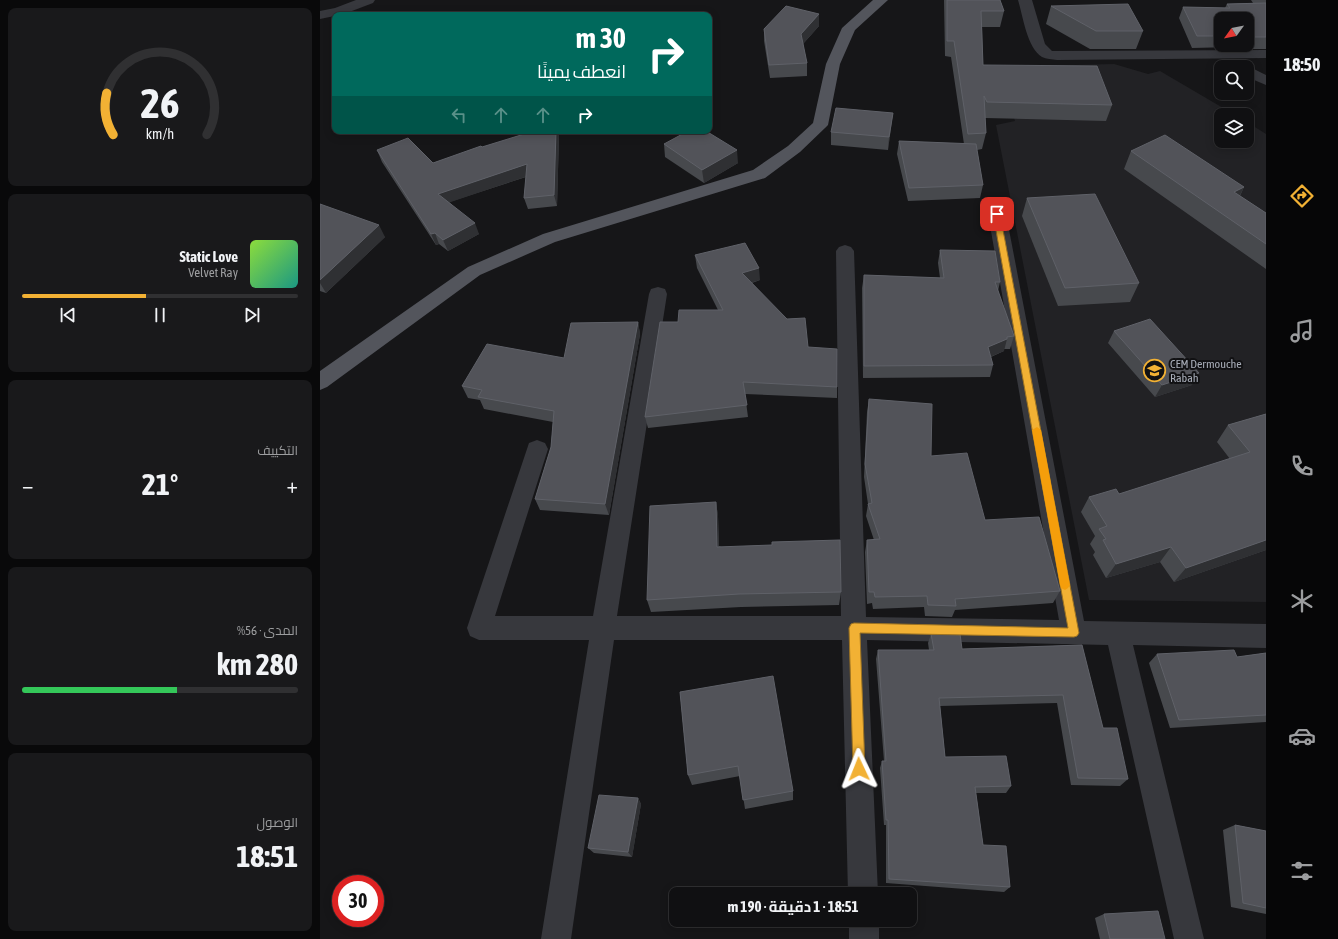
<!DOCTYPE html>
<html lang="ar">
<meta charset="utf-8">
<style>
body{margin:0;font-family:"Asap Condensed",Cairo,sans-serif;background:#19191b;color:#f1f3f6;direction:rtl;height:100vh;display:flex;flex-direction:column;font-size:15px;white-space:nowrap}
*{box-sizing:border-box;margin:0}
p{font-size:13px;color:#9c9d9f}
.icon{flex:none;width:22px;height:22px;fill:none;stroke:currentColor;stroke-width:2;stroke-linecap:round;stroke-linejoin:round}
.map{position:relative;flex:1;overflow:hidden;direction:ltr}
.sheet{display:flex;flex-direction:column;gap:8px;padding:8px;background:#09090a;width:320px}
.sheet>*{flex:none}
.guide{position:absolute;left:12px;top:12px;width:380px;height:122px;border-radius:8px;box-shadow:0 2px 10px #0003,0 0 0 1px #303032;direction:rtl;background:#00695c;color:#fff;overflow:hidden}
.needle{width:26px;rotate:237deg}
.tools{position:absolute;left:894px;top:12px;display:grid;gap:8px}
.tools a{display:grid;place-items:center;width:40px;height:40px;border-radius:8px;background:#101012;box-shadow:0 2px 10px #0003,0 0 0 1px #303032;font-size:20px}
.speed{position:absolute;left:12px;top:875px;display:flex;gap:8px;font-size:20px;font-weight:700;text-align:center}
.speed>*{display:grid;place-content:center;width:52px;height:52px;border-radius:50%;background:#101012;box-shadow:0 2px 10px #0003,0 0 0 1px #303032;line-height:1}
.speed .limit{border:6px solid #d22;background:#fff;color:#111}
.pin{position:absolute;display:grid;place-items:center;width:34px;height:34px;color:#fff;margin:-17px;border-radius:8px;box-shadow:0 2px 6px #0006}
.me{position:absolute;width:44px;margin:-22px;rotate:358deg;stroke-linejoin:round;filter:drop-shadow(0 0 3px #0008)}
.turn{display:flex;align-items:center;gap:14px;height:84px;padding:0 20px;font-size:18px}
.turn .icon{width:52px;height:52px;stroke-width:2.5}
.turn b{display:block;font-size:28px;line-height:34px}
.lanes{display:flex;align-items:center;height:38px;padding:0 20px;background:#0003;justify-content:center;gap:20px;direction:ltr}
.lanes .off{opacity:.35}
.big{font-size:30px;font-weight:700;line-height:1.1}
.sheet .card{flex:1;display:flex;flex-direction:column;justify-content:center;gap:6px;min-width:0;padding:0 14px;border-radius:8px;background:#19191b}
.sheet .dial{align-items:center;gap:0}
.dial svg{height:104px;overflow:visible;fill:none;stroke:#303032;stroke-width:7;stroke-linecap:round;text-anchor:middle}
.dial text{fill:#f1f3f6;stroke:none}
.song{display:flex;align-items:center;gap:12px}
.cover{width:48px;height:48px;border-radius:6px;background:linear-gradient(135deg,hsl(90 70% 55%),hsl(170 70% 35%))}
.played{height:4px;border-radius:2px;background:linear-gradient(90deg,#f2b134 45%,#303032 45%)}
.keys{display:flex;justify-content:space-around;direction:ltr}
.heat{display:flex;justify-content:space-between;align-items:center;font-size:22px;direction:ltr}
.charge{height:6px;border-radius:3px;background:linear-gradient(90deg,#34c759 56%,#303032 0)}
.trip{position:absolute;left:349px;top:887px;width:248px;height:40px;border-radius:8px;background:#101012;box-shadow:0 2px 10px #0003,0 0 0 1px #303032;font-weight:700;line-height:40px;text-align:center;direction:rtl}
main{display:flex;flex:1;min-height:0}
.dock{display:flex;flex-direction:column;width:72px;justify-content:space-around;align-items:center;background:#060607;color:#9c9d9f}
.dock .icon{width:28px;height:28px}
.dock .active{color:#f2b134}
.dock b{font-size:18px;color:#f1f3f6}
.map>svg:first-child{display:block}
</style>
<main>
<nav class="dock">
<b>18:50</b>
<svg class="icon active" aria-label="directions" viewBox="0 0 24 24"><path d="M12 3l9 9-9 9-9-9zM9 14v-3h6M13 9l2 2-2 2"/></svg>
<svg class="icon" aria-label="music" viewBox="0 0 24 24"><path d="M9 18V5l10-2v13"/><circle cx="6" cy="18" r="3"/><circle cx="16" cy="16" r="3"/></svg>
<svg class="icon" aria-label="phone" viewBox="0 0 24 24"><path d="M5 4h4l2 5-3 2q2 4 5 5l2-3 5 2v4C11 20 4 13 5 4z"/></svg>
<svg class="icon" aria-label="climate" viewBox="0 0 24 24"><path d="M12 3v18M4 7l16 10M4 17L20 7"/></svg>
<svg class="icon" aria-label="car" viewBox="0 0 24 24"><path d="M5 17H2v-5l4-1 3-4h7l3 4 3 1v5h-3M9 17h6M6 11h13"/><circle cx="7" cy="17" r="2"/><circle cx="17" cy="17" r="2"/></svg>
<svg class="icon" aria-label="filters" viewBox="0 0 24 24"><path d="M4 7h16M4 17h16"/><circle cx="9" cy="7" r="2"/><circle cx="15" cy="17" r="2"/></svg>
</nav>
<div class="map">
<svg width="946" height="939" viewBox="0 0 946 939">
<rect width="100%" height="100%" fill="#161618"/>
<path fill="#222225" d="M794 64 828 74 840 71 915 115H901V141H927V122L946 134V602L769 600 676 125 695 121 678 67Z"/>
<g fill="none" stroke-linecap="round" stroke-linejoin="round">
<path fill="#37383d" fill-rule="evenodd" d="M36 0H55L53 3 24 14 0 19V11L15 8Z
M698 0H712L725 44 732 51 946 50V58L737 60C732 59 726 59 722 57 707 48 703 16 698 0Z
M926 67C933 67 939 72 946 75V85L927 77V67Z
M677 208 683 210 686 214 764 621 946 624V648L813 645 884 939H854L788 645 547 640 558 894H528L522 640H294L251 939H221L269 640H159L150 636 147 628 209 443 217 440 225 443 228 449 175 616H273L329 294 331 289 338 287 345 289 347 294 297 616H521L516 251 519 247 525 245 531 247 534 251 546 617 739 620 668 214 671 210Z
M529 920H559V939H529Z"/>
<path fill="#53555c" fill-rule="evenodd" d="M553 0H568L535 30 520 64 508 125 505 128 480 152 445 178 235 242 160 275 7 387 0 390V371L148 267 223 234 433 170 468 146 493 123 506 64 522 28Z"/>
</g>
<path fill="#47494d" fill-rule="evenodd" d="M624 0H680L684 11 680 27H662L663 65 792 105 786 121 665 118 666 133 662 149 657 150 663 185 660 198 588 201 577 154 579 141 644 144 631 57 625 56Z
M931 0H946V49H913V47L872 48 859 18 863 7 905 8 907 4 933 3ZM901 19H927V45H901Z
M731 6 823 31 816 49H770L726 24Z
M499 14V26L483 44 487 63V76L450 78 444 41V29Z
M573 113 568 150 511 145V132Z
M214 131H238L239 135 237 206 208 209 204 198 206 177 129 202 159 234 128 251 119 244 116 245 62 162 57 150 113 163Z
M344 144 418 163 384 183 345 157Z
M811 151 924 187 920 196 946 213V269L804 169Z
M707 198 819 283 810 302 738 306 702 216Z
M0 204 65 237 6 293 0 291Z
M620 250 680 282 678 291 694 336 690 349H684V351L671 357 673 365 670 377 543 378 542 288 544 275 620 278 618 263Z
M375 255 440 280 432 283 488 347 517 387V398L425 394 428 417 328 428 325 417 358 322 398 310 377 268Z
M318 322 320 334 289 515 220 510 215 499 231 447 233 422 164 409 160 400 148 398 142 386 244 358Z
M794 331 872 385 835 397 788 343Z
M549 399 611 456 665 520 740 591 733 603 635 610 632 617 605 616 604 607 553 609 552 603 547 604 545 552 547 540H554L546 516 548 504 544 477 547 412Z
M946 414V550L854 582 840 562 786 578 773 555 775 552 770 544 775 536 761 512 769 497 799 494 910 459 897 442 908 425Z
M396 502 398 516 399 546 521 592 519 605 421 607 331 612 327 600Z
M611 634 642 649 762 645 783 728 808 779 800 786 751 785 737 703 620 706 625 757 691 786 686 793H656L663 845 690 887 684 892 566 883V825H564L560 768 562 761H564L556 659 558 650H609L608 643Z
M946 653V722L850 728 829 663 837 654 917 657Z
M360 692 473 791V800L425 809 420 776 372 785 368 775Z
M318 798 321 804 312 857 274 853 268 848Z
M915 825 946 831V914L911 907 903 830Z
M784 914 845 939H780L775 918Z"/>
<path fill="#2f3033" d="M499 14V26L481 46V34Z
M573 113 571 126 568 150 569 137Z
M236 131H238L239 135 237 206 234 195Z
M417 150 418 163 384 183 382 170Z
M207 164 211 175 122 205 118 194Z
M924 187 915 205 914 192Z
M155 223 159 234 128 251 123 240Z
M59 225 65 237 6 293 0 283V280Z
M115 233 119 244 116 245 111 234Z
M439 268 440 280 423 285 422 273Z
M318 322 320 334 289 515 285 504Z
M687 339 684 351 665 359 668 347Z
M879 373 872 385 835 397 842 385Z
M396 502 398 516 399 560 397 547Z
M946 540V550L854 582 866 568Z
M851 547 840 562 786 578 796 564Z
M318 798 321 804 312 857 308 852Z"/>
<path fill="#525359" stroke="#5f6168" d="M627 0H680L684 11H661L663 65 777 66 792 105 667 102 664 96 666 133 648 134 634 41H627Z
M946 3V37H927V19H901V36H877L863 7 910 8 907 4Z
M808 4 823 31H776L731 6Z
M466 6 499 14 481 34 487 63 449 65 444 29Z
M516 108 573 113 569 137 511 132Z
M214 131H236L234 195 204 198 207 164 118 194 155 223 123 240 115 233 111 234 57 150 88 138 113 163 161 146 162 147Z
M368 131H386L417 150 382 170 344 144Z
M845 135 924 187 914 192 946 213V244L811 151Z
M579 141 656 144 663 185 589 188Z
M775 194 819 283 745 288 707 198Z
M0 204 59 225 0 280Z
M425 243 439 268 422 273 467 319 485 318 488 347 517 349V387L423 382 427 405 325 417 340 322H358L359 310H403L375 255Z
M620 250 675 251 680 282H675L694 336 687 337V339L668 347 673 365 544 366V275L624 278Z
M830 319 879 373 842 385 794 331Z
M318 322 285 504 215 499 231 447 234 411 158 397 162 390 142 386 167 344 244 358 251 323Z
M549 399 612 404 611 456 647 453 665 520 719 517 740 591 635 599 636 606 608 605 607 596 555 597 554 592H549L547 540 560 539 548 504 552 503 545 464Z
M946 414V540L866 568 851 547 796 564 783 540 786 539 779 529 787 526 769 497 796 489 799 494 930 452 908 425Z
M396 502 397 547 452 545V542L520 540 521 592 419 594 327 600 330 506Z
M611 634H640L642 649 762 645 783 728H797L808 779 758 778 743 695 619 698 625 757 686 756 691 786 655 787 663 845 686 846 690 887 569 879 568 820H566L562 761H566L558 650H614Z
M914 650 917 657 946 653V715L859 720 837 654Z
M453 676 473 791 423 800 418 766 368 775 360 692Z
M279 795 318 798 308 852 268 848Z
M915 825 946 831V908L923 903Z
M838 911 845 939H790L784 914Z"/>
<path fill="#f2b134" stroke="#9d7322" d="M677 211 680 214 759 633 757 636 754 637 540 633 545 769 543 773 539 774 535 773 533 769 529 628 531 624 534 623 748 628 673 214Z"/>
<path fill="#f59e0b" d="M717 427 721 430 750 585 748 588 745 590 741 588 740 585 712 430Z"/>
<defs>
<symbol id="school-ring" viewBox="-11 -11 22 22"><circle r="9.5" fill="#111113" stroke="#f2b134" stroke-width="1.5"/><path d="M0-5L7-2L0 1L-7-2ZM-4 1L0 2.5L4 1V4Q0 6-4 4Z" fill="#f2b134"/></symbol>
</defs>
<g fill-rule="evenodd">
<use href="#school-ring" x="822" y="358" width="25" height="25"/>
</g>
<g text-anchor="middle" stroke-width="4" stroke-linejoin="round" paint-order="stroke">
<g font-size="12" fill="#a8adb8" stroke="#111113" text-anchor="start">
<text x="850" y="368">CEM Dermouche<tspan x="850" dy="14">Rabah</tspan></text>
</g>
</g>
</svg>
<div class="tools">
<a><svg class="needle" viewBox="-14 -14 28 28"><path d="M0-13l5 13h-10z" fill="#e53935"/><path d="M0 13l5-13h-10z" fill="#9c9d9f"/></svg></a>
<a><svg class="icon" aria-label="search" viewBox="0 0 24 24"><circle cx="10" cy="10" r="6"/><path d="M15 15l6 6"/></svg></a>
<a><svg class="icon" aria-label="layers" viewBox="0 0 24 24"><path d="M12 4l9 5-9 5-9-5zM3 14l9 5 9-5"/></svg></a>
</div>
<div class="speed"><div class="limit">30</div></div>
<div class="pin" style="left:677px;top:214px;background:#d93025"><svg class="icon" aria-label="arrive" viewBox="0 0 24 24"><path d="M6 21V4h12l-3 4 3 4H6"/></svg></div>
<svg class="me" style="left:539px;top:769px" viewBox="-20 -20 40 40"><path d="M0-17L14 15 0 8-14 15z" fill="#f2b134" stroke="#fff" stroke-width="4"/></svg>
<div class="trip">18:51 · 1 دقيقة · 190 m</div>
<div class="guide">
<div class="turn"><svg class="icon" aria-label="right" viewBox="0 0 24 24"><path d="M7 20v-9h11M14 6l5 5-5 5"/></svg><div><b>30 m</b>انعطف يمينًا</div></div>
<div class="lanes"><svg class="icon off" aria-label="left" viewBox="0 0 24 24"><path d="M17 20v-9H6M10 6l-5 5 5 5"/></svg><svg class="icon off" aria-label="ahead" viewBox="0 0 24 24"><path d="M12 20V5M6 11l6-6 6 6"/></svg><svg class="icon off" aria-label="ahead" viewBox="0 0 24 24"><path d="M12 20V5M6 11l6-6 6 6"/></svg><svg class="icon" aria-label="right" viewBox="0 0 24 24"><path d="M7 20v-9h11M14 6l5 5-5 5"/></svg></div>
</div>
</div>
<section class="sheet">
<div class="card dial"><svg viewBox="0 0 100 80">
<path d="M14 69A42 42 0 1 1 86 69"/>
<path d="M14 69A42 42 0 0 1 9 37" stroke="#f2b134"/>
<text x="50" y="56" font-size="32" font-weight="700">26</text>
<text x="50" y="72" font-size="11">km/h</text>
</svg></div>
<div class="card">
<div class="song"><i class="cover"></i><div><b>Static Love</b><p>Velvet Ray</p></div></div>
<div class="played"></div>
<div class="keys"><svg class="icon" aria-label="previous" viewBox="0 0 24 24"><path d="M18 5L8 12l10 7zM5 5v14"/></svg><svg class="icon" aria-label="pause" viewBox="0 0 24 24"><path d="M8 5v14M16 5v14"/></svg><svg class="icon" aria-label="next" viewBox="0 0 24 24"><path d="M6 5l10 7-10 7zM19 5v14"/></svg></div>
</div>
<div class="card"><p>التكييف</p>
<div class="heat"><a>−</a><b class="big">21°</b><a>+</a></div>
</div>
<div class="card"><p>المدى · 56%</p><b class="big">280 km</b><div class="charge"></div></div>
<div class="card"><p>الوصول</p><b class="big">18:51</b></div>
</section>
</main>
